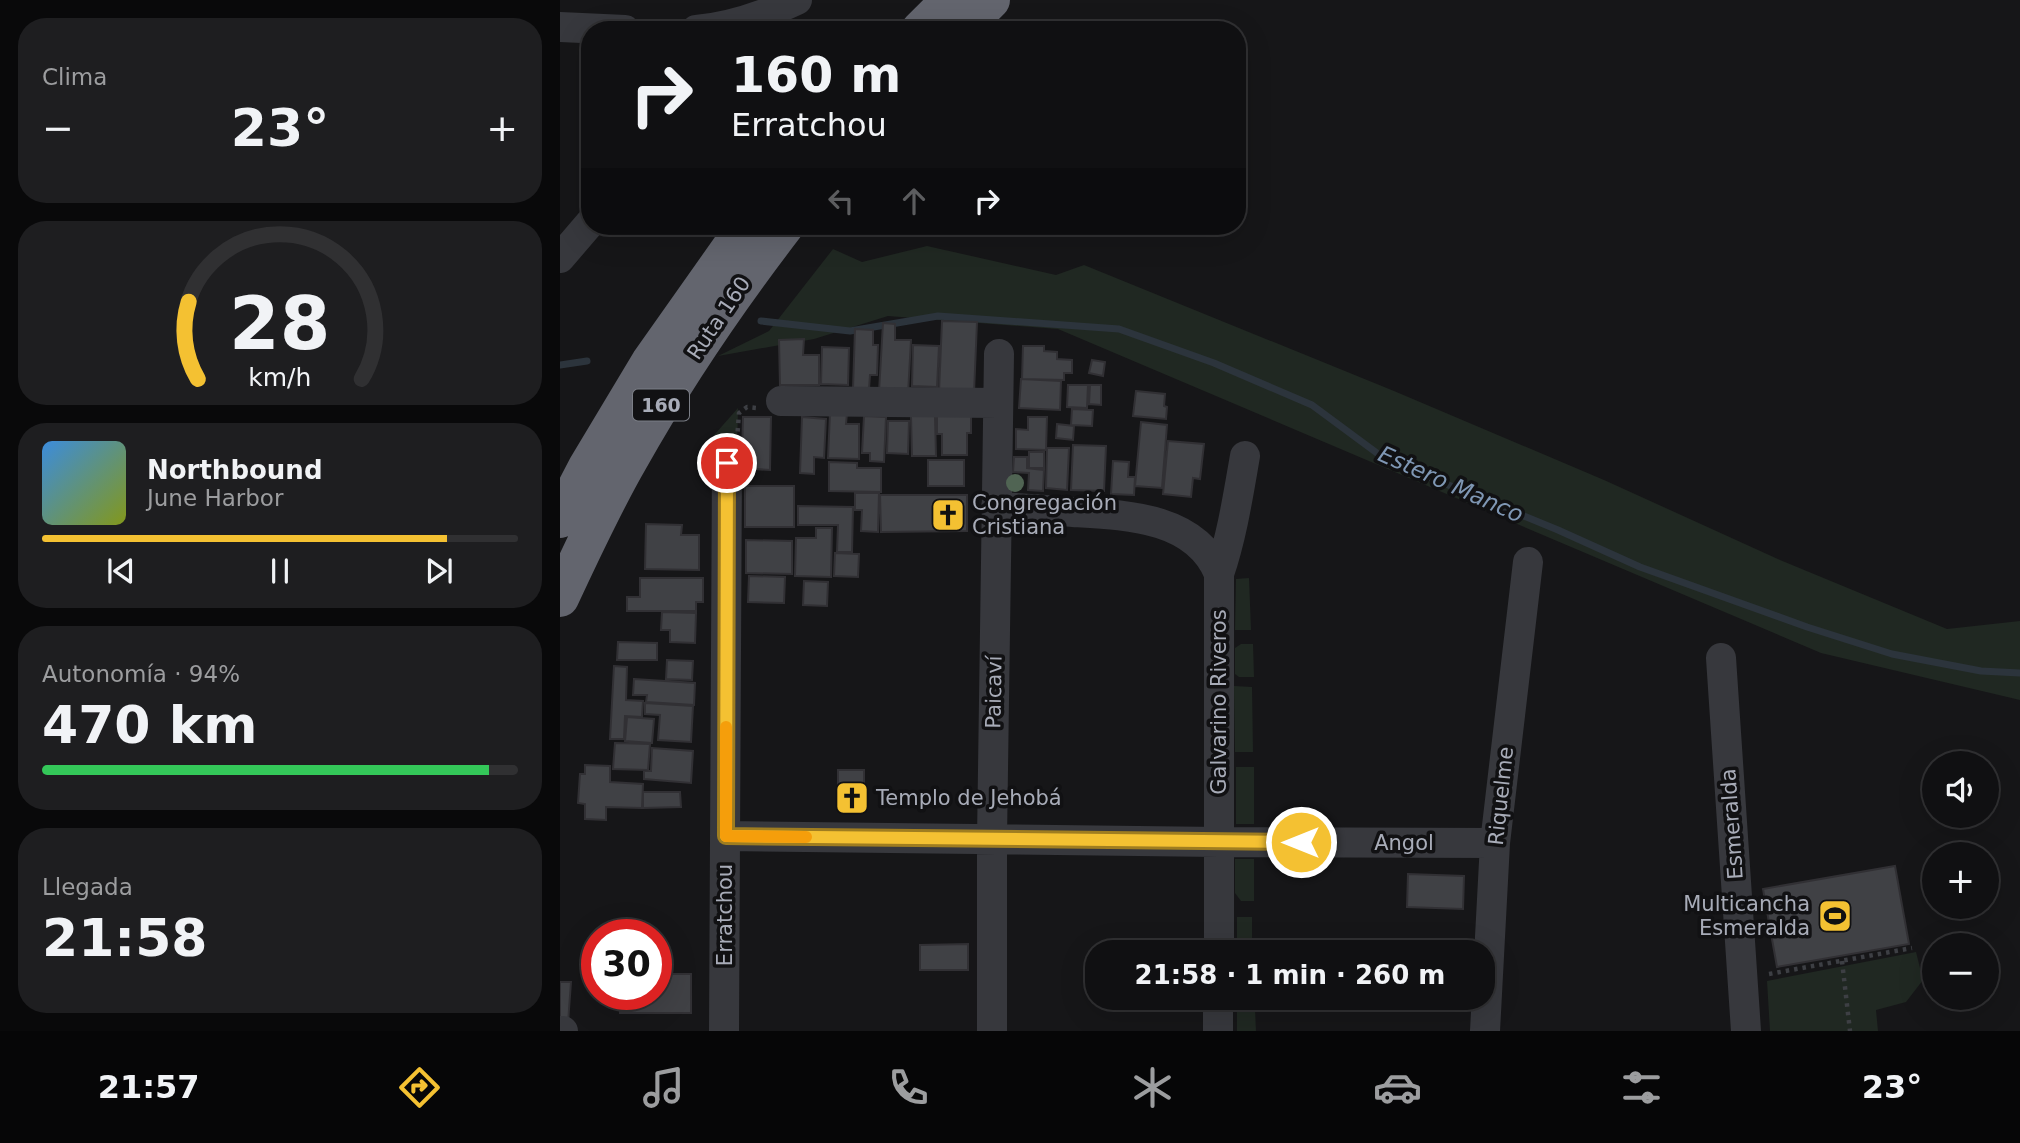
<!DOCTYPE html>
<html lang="es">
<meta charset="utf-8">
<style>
body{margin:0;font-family:"DejaVu Sans",sans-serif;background:#1e1e20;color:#f1f3f6;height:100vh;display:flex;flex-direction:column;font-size:26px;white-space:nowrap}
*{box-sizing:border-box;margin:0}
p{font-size:23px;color:#9c9d9f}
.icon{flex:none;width:38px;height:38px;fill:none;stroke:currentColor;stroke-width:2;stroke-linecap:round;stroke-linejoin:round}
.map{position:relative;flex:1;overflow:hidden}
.drawer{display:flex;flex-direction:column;gap:18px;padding:18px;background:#09090a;width:560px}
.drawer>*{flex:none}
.guide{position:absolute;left:21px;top:21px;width:665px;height:214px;border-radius:28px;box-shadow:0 7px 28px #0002,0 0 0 2px #303032;background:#101012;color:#f1f3f6;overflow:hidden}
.fabs{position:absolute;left:1362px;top:751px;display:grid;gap:14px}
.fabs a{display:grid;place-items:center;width:77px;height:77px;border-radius:50%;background:#101012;box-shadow:0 7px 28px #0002,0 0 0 2px #303032;font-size:35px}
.speed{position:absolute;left:21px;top:919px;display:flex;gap:14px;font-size:35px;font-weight:700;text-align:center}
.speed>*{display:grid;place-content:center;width:91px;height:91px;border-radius:50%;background:#101012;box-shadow:0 7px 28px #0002,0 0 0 2px #303032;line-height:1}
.speed .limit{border:10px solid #d22;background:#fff;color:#111}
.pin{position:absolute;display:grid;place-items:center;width:60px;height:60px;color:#fff;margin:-30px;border:4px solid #fff;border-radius:50%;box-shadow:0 2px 7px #0007}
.me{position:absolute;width:77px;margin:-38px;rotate:270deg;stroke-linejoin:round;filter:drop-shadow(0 0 5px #0008)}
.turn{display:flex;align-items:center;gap:24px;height:147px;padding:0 35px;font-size:32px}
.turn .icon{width:91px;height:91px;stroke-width:2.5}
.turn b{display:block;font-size:49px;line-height:60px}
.lanes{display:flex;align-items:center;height:66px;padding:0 35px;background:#0003;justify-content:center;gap:35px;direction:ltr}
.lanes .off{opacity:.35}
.big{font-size:52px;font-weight:700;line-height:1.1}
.drawer .widget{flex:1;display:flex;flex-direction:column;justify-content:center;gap:10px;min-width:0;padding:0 24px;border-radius:28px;background:#1e1e20}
.drawer .dial{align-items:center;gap:0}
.dial svg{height:182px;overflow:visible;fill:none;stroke:#303032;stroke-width:7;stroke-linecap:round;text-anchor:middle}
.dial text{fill:#f1f3f6;stroke:none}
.song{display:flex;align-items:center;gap:21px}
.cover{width:84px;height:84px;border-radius:10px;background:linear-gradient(135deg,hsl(210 70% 55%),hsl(70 70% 35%))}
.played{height:7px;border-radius:4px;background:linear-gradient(90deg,#f4c132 85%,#303032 85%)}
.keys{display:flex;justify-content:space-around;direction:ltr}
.heat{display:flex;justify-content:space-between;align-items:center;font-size:38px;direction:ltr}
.charge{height:10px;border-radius:5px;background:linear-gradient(90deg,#34c759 94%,#303032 0)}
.trip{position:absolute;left:525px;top:940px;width:410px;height:70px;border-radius:28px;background:#101012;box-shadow:0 7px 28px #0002,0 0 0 2px #303032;font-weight:700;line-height:70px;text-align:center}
.dock{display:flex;height:112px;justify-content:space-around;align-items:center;background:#060607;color:#9c9d9f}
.dock .icon{width:49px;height:49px}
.dock .active{color:#f4c132}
.dock b{font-size:32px;color:#f1f3f6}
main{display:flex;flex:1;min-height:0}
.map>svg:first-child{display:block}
</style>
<main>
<section class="drawer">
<div class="widget"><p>Clima</p>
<div class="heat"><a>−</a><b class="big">23°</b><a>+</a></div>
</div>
<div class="widget dial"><svg viewBox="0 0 100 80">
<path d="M14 69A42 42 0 1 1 86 69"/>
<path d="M14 69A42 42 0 0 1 10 35" stroke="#f4c132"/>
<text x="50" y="56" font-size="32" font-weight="700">28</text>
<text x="50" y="72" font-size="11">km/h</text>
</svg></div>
<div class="widget">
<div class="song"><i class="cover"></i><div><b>Northbound</b><p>June Harbor</p></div></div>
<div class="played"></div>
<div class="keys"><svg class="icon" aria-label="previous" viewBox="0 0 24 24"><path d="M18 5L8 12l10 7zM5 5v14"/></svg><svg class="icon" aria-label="pause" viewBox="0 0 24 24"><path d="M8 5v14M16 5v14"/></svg><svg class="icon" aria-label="next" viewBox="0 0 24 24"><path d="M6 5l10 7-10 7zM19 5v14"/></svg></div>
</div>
<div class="widget"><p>Autonomía · 94%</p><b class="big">470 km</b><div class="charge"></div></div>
<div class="widget"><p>Llegada</p><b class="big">21:58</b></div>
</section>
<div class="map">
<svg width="1460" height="1031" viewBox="0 0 1460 1031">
<rect width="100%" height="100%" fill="#161618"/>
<path fill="#202822" d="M367 246 496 275 524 265 834 391 1044 480 1220 560 1387 629 1460 621V700L1261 653 498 329 328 316 254 339 158 356 209 331 273 249 302 262Z
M178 408 177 452 140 451Z
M689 578 691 630H675L676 579Z
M681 644H693L694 677H679L675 674V648Z
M674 686 692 687 693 752H675Z
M676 767H694V824H676Z
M675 859H694V901H681L675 893Z
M677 917H692V952H677Z
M1356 952 1363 980 1346 1002 1316 1010 1318 1031H1210L1207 981Z
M677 1009H695L696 1031H677Z"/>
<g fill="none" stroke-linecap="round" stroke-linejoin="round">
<path stroke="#2c343c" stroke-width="7" d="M201 321 290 331 378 316 559 329 654 363 752 405 825 459 998 530 1080 567 1247 627 1332 654 1421 671 1460 673
M0 365 27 361"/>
</g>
<path fill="#404145" stroke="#313034" stroke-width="2" d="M382 321 417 322 414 393 379 392Z
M323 323 335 324V340H351L348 394 319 392Z
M295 329 313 330V345H318L317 375H310L309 389H293Z
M244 339 243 355H259V385H220L219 340Z
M353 345 379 346 377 387 352 386Z
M463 346H484V351L497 352V359L512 360V373H504V380L462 379Z
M262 347 289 348 288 385 261 384Z
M532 360 545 362 543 376 529 373Z
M461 379 501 381 500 410 459 408Z
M508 385H528L527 408 507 407Z
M530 385H541V405L529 404Z
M576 391 605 394 604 406 607 407 606 419 573 416Z
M512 409 533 410 532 426 511 425Z
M270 413H287L286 424H299V459L268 458Z
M304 416 326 417 324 462 310 461V453H302Z
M351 416H375L376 456H352Z
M377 416H411V433H407V455H382V434H377Z
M183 417H211L210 470 194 469V457H182Z
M242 417 266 419 264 458 254 457V474L240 473Z
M468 417H487L486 450 456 449V429L468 430Z
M328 421H349L348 454 327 453Z
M581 422 607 425 602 488 575 486Z
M497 424 514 426 513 440 496 438Z
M608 441 644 444 640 479 633 478 631 497 603 494Z
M513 445 546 446 544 491 511 490Z
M487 448H509L507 490 486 488Z
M469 452H484V468H469Z
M454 457H467V468L484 470 483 491 468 490 469 473 453 472Z
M368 460H404V486H368Z
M553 461 569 462 568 477H575L574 495 551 494Z
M269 462 297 463V468H321V492L269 491Z
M185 486H234V527H185Z
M295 493H319L318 532 301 531 302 510H295Z
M320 495H407V531L321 532Z
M238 506 293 507 292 552H277L278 525H238Z
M86 524 122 525 121 535H139V570L85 569Z
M256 528H272L271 577 235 576 236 538H256Z
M186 540 232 541V574L186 573Z
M275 553 299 554 298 577 274 576Z
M189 576 225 577 224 603 188 602Z
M80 578H143V602H136V611H67V597H80Z
M244 581 268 582 267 606 243 605Z
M102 612 136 613 135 643 110 642V630H101Z
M58 642 97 643V660H57Z
M107 660 133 661 132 680 106 679Z
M54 666 67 667 66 700 83 701 82 717 65 716 64 739H50Z
M74 679 135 683 134 705 86 702 87 695H73Z
M85 703 133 706 131 742 98 740 100 715 85 714Z
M67 717 94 719 92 743 65 741Z
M55 743 90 744 88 770 53 769Z
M92 748 133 751 131 783 84 779V771H91Z
M25 765 50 766V782L83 784 82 808 46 807V820L25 819V804L18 803 20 774H25Z
M278 770H304V805H278Z
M83 792H120L121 807 83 808Z
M1335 866 1349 944 1217 967 1203 889Z
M848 874 904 876 903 909 847 907Z
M408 944V970H360V945Z
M96 974H131V1013H60V994H96Z
M0 982H11L8 1023H0Z"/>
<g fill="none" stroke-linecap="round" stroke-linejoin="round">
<path stroke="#3d3f44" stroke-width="4.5" stroke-dasharray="3.5 5" stroke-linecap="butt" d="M177 440 179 413 187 407 197 408
M1282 961 1290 1031
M1209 974 1352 948"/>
<path stroke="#37383d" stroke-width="30" d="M0 27 65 30
M136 30C171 27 205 15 237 0
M0 258 30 223
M221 401 438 403
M436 507C462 508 487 510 513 512 566 515 636 517 659 574
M1161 658 1186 1031
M166 836 659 842 935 843
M659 952V574C672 536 678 496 685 456
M0 1031H3
M164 1031 167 463
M432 1031V839L439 354
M658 1031V998
M925 1031 935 843 968 562"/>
<path stroke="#63656e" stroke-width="38" d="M360 30 390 0
M401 30 431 0
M0 519 27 467 90 362 186 226
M0 598C22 551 43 505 69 460 115 378 168 300 225 226"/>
</g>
<circle fill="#506453" cx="455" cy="483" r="9"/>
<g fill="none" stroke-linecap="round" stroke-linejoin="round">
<defs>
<path id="route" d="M167 463 166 836 741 842"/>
</defs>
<use href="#route" stroke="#9f7d20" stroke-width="18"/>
<use href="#route" stroke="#f4c132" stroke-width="12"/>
<path stroke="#f59e0b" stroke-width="12" d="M166 727V836L246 837"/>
</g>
<defs>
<symbol id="church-square" viewBox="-11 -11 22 22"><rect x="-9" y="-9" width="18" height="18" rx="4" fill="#f4c132" stroke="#111113"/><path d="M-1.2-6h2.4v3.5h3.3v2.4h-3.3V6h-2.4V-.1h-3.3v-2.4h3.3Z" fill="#111"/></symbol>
<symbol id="stadium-square" viewBox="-11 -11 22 22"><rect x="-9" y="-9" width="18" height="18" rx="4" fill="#f4c132" stroke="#111113"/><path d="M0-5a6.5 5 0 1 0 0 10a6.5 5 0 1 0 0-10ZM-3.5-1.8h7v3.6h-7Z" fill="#111"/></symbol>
</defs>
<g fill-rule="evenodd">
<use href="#church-square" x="369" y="496" width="38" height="38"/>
<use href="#church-square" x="273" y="779" width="38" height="38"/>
<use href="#stadium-square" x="1256" y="897" width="38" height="38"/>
</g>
<g text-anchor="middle" stroke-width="7" stroke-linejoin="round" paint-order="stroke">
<rect fill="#111113" stroke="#7b7e86" stroke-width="2" x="73" y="389.5" width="56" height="31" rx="5"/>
<g font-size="19" font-weight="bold" fill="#a8acb8">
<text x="101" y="412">160</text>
</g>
<g font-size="21" fill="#a8acb8" stroke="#111113">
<text transform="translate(159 318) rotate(-56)" y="7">Ruta 160</text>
<text transform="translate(434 692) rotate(-89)" y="7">Paicaví</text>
<text transform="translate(659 702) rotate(-90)" y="7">Galvarino Riveros</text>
<text transform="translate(941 796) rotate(-84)" y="7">Riquelme</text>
<text transform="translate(1172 824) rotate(-94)" y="7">Esmeralda</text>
<text x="844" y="850">Angol</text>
<text transform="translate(165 915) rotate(-90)" y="7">Erratchou</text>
</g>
<g font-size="21" fill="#a8acb8" stroke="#111113" text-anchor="start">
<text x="412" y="510">Congregación<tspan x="412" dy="24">Cristiana</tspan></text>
<text x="316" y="805">Templo de Jehobá</text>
<text x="1250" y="911" text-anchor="end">Multicancha<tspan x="1250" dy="24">Esmeralda</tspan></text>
</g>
<g font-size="23" font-style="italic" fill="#7f97b4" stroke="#111113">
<text transform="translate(891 484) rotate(24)" y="8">Estero Manco</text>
</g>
</g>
</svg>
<div class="fabs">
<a><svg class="icon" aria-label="sound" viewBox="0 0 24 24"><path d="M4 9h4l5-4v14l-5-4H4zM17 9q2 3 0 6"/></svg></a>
<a>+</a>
<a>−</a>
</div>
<div class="speed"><div class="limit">30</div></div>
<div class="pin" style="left:167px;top:463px;background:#d93025"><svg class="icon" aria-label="arrive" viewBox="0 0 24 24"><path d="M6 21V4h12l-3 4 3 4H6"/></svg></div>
<svg class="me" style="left:741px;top:842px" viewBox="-20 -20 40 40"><circle r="17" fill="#f4c132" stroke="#fff" stroke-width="3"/><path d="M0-11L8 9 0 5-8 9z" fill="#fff"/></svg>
<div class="trip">21:58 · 1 min · 260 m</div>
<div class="guide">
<div class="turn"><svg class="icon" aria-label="right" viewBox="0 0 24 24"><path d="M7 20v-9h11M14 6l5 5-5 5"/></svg><div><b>160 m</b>Erratchou</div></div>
<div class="lanes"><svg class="icon off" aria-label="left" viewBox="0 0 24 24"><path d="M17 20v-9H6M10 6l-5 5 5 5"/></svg><svg class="icon off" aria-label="ahead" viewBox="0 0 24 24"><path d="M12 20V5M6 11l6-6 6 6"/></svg><svg class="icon" aria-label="right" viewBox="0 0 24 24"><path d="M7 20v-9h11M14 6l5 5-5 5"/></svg></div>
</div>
</div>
</main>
<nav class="dock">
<b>21:57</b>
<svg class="icon active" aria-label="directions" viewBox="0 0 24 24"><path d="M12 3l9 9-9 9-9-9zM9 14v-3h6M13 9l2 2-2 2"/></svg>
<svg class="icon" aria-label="music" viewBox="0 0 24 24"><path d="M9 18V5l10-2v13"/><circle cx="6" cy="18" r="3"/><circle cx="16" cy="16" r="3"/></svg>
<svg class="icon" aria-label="phone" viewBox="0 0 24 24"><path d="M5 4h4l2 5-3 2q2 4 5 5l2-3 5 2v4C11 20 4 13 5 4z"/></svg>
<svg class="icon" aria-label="climate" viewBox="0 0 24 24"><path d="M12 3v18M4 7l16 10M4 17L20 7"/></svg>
<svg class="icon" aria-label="car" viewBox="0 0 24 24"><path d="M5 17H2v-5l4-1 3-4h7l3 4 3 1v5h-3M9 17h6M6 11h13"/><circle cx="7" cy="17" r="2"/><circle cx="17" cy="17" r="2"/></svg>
<svg class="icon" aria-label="filters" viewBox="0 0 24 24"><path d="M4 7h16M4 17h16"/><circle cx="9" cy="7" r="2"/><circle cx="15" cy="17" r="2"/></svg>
<b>23°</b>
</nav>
